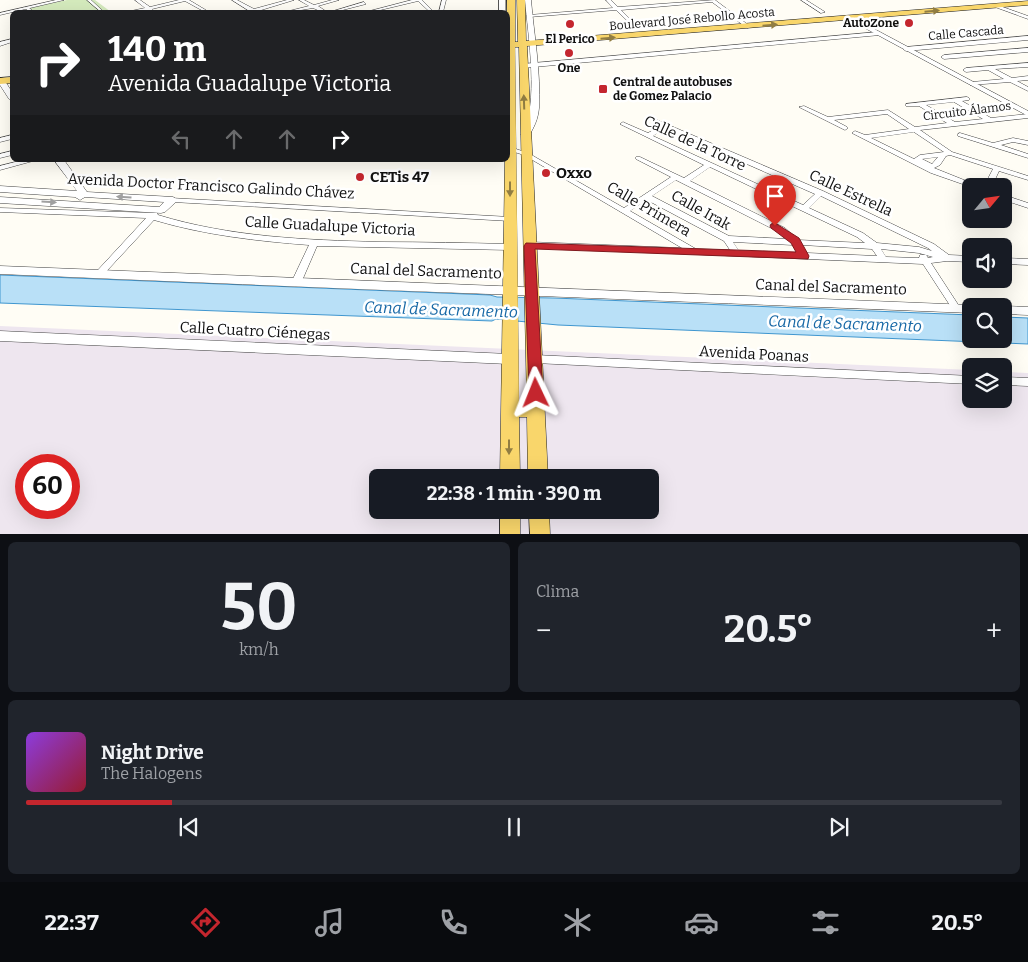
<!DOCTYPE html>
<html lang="es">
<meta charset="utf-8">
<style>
body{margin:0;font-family:Bitter,serif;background:#20242c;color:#f1f3f6;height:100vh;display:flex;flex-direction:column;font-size:19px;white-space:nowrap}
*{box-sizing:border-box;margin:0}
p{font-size:16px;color:#9ea1a6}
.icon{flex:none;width:28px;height:28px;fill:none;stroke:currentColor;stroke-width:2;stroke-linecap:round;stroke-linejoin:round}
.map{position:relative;height:534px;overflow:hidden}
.panel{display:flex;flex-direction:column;gap:8px;padding:8px;background:#0d0f14;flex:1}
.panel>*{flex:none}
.banner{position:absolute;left:10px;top:10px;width:500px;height:152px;border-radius:8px;box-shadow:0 5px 20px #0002;background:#202124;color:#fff;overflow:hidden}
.needle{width:32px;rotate:61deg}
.controls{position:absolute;left:962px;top:178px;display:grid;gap:10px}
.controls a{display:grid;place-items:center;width:50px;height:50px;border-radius:8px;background:#171b24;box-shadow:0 5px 20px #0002;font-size:25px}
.speed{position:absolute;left:15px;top:454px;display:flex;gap:10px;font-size:25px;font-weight:700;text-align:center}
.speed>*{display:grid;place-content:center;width:65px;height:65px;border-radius:50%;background:#171b24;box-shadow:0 5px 20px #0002;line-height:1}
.speed .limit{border:8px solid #d22;background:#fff;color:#111}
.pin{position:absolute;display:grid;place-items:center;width:42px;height:42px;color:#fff;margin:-51px -21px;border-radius:50% 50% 50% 0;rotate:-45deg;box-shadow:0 0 5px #0007}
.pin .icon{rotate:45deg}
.me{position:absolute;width:55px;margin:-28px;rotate:358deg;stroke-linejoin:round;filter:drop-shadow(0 0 4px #0008)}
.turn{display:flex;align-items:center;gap:18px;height:105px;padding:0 15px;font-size:22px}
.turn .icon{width:65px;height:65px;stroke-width:2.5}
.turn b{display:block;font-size:35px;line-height:42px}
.lanes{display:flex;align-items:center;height:48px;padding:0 15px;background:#0003;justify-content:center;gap:25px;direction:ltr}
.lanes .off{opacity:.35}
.big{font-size:38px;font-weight:700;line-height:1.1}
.panel .tile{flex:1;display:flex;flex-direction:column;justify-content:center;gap:8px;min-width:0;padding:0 18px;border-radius:8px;background:#20242c}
.panel .dial{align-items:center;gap:0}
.dial b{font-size:65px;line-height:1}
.song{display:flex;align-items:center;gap:15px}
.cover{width:60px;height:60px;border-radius:8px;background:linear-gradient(135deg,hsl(270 70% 55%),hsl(350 70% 35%))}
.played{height:5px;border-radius:2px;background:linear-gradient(90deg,#c4262e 15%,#363941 15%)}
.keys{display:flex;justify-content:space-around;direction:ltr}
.heat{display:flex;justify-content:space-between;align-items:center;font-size:28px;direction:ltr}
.panel .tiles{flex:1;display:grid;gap:8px;grid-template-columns:1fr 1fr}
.tile:last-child{grid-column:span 2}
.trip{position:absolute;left:369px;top:469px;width:290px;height:50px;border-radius:8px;background:#171b24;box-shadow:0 5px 20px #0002;font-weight:700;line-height:50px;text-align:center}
.menu{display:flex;height:80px;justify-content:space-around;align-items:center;background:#090b0e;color:#9ea1a6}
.menu .icon{width:35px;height:35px}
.menu .active{color:#c4262e}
.menu b{font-size:22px;color:#f1f3f6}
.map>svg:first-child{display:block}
</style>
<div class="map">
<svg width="1028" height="535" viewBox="0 0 1028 535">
<rect width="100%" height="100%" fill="#fffdf5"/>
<path fill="#eee6ef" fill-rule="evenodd" d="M0 326 971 370V399H1004V372L1028 373V534L0 535ZM26 465H69V508H26ZM378 478H650V510H378Z"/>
<path fill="#d5ebbd" d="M67 0H95L111 12H28L25 9Z"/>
<path fill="#b9e0f7" stroke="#3f96cf" d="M0 275 490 295 497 297 554 298 971 315V339H1004V317L1028 318V344L558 325 496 319 492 321 0 303Z"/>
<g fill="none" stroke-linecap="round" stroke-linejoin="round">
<defs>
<path id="pedestrian" d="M87 0H91L104 12H101Z
M26 7H28L34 12H30L26 9Z"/>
<path id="minor" d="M56 0H64L0 15V13Z
M135 0H140L150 7 179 0H189L209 12H205L185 1 152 9 153 10 151 11 148 10 131 12V11L145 8Z
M232 0H237L254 9 287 0H294L258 11V12H251Z
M299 0H304L314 5 332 0H339L318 6 327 12H322L313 8 289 12V11L309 6Z
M412 0H422L434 12H430L418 1 372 12H366Z
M442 0H446L443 12H439Z
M606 0H611L618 7 715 0 751 27 747 28 712 2 621 10 638 27V29H636L616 10 529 17 527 16 529 15 613 8Z
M801 0H806L825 12 821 13Z
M364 2 366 4 335 12H330Z
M997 5 1028 16V19L995 7V6Z
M878 32 880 33V35L523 68 520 66 523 64Z
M1028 36V40L906 51 903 49 906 47Z
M12 39V42L0 46V42Z
M1028 48V52L944 59 941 57 944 55Z
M1028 63V67L995 69 1012 78 1028 76V80L1017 81 1028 87V91L1010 82 970 85V83L972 82 1004 79 988 70 966 72 963 70 966 68Z
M967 97 969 98V100L962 101 991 118 1028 114V118L920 130 952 152 1028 176V180L999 171 992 186H984L993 169 950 155 946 156 940 165 934 168 979 186 971 187 931 173 852 133 855 131 865 135 909 129 887 114 834 120 847 127 848 128 845 130 799 107 804 106 828 117 888 110 915 127 947 123 919 106H906V104ZM954 102 983 119 955 122 926 105ZM914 132 944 152 920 155 914 159 871 138ZM938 157 932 164 922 159Z
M657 120 823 191 934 244 949 255 971 256V262L947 261 931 263 959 306 961 308 959 310H953L923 264 527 247 526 245 527 243 530 242 682 248 524 155 508 150V148L510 147 528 153 624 208 671 177 636 159V157H640L684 178 704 165 620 124 623 122 625 123 648 133 660 126 654 122ZM665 128 815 194 803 205 653 136ZM710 167 857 237 865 243 798 240 785 228 690 181ZM676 180 779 232 788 239 729 236 652 196ZM821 196 928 248 932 251 919 247 877 243 863 233 809 208ZM647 200 724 241 730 250 696 249 630 211ZM733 242 793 245 798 253 739 251ZM802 245 872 249 877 256 807 253ZM881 249 919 253 933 257 928 258 926 255H920L919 258 886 257Z
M960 133 993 143 1013 138 1028 141V145L1013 142 1001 145 1028 154V158L958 136V134Z
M12 135V139L0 142V138Z
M12 151V155L0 158V154Z
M23 160H35L33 161 0 170V166Z
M1004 195 1028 203V208L1004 200Z
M170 198 510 217 514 219 510 221 173 202 169 200Z
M0 208 154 213H157L158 215C230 237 305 240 380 242 424 242 467 243 510 244L514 247 510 250 317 246 301 283 296 286 291 283 309 245C257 241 204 235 154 220L103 275 100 276 96 273 97 271 146 218 0 212Z
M1004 258 1028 259V265L1004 264Z
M535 355 971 376V384L535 363 531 362 530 359 531 356Z
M1004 377 1028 378V386L1004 385Z"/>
<path id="tertiary" d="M499 0H505V12H499Z
M525 0H531C534 35 541 73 539 108 538 119 534 128 528 137L525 138 521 135C540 106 528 35 525 0Z
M850 16 1028 111V116L848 19 847 18Z
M0 78H3L12 92V99H9L0 85Z
M54 160H64L87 192 173 197 178 200 165 212 161 213 0 203V197L159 207 164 202 85 197 80 200 75 197 0 192V186L77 191Z
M0 266 971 305 976 306H971V313C647 300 324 288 0 274Z
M1002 306H1004L1028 307V315L1004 314V306Z
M0 331 509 354 514 355 516 359 514 363 509 364 0 341Z"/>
<path id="primary" d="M507 0H515V42H518L517 0H525L526 41 1028 1V5L527 46 548 478H528L527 417H519L520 478H500L505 160H508ZM515 47H519L527 403H519Z
M12 77V83L0 84V78Z
M500 510H520V535H500Z
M529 510H549L550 535H530Z"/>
</defs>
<use href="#pedestrian" stroke="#444" stroke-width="1"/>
<use href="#minor" stroke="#444" stroke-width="1"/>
<use href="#tertiary" stroke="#444" stroke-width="1"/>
<use href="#primary" stroke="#222" stroke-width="1"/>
<use href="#pedestrian" fill="#fff" fill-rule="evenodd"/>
<use href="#minor" fill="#fff" fill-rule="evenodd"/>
<use href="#tertiary" fill="#fff" fill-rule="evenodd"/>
<use href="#primary" fill="#f9d66b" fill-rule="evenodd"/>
</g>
<defs><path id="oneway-solid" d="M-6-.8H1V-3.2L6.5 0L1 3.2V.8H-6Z" transform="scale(1.25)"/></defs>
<g fill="#917d42">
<use href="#oneway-solid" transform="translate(932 11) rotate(-5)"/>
<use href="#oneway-solid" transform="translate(770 25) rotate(-5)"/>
<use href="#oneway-solid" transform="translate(608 38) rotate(-5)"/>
<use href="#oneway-solid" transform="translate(524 102) rotate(-92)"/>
<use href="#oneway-solid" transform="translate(510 189) rotate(90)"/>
<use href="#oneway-solid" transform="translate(509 447) rotate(90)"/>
</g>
<g fill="#a0a0a0">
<use href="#oneway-solid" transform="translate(124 197) rotate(-176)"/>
<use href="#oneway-solid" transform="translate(49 202) rotate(3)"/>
</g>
<path fill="#c4262e" stroke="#7f191e" d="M775 223 799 238 809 256 808 259 535 249 543 393 541 397 536 399 531 397 529 393 524 246 526 243 796 252 791 243 771 228 770 226 771 224Z"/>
<g fill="#c4262e" stroke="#fff" stroke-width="2">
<circle cx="909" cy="23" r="5"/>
<circle cx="570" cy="24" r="5"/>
<circle cx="569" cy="53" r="5"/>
<rect x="598" y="84" width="10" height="10" rx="2.5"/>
<circle cx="546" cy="173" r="5"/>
<circle cx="360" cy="177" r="5"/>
</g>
<g text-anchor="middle" stroke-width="5" stroke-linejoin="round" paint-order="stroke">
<g font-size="12" fill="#111" stroke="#fff">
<text transform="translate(692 19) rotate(-5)" y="4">Boulevard José Rebollo Acosta</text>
<text transform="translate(966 33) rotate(-5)" y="4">Calle Cascada</text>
<text transform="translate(967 111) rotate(-7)" y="4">Circuito Álamos</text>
</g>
<g font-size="12" font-weight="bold" fill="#111" stroke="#fff">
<text x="899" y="27" text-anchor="end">AutoZone</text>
<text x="570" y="43">El Perico</text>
<text x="569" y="72">One</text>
<text x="613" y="86" text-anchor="start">Central de autobuses<tspan x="613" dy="14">de Gomez Palacio</tspan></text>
</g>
<g font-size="15" fill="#111" stroke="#fff">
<text transform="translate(695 143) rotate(25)" y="5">Calle de la Torre</text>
<text transform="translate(211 186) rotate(3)" y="5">Avenida Doctor Francisco Galindo Chávez</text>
<text transform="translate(851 193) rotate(25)" y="5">Calle Estrella</text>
<text transform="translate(649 209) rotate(30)" y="5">Calle Primera</text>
<text transform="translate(701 210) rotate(29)" y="5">Calle Irak</text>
<text transform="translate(330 226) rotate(3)" y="5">Calle Guadalupe Victoria</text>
<text transform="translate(426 271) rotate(2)" y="5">Canal del Sacramento</text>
<text transform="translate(831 287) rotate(2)" y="5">Canal del Sacramento</text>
<text transform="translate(255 331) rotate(3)" y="5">Calle Cuatro Ciénegas</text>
<text transform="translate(754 354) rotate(3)" y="5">Avenida Poanas</text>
</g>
<g font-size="15" font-weight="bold" fill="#111" stroke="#fff" text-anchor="start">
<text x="556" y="178">Oxxo</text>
<text x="370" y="182">CETis 47</text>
</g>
<g font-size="16" font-style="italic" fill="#1768a6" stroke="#fff">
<text transform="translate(441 309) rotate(2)" y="6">Canal de Sacramento</text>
<text transform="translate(845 323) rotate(2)" y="6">Canal de Sacramento</text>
</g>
</g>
</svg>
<div class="controls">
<a><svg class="needle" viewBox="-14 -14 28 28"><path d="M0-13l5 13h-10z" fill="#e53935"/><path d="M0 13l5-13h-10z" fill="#9ea1a6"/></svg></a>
<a><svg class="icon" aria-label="sound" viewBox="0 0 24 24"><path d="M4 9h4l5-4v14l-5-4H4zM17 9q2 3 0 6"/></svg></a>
<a><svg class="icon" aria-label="search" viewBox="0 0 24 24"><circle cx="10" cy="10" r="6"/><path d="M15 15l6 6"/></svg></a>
<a><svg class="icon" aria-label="layers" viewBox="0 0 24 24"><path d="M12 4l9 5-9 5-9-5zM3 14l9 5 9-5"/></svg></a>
</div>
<div class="speed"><div class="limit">60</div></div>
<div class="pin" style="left:775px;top:226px;background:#d93025"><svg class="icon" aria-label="arrive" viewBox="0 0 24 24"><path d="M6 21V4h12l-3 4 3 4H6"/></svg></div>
<svg class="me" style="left:536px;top:393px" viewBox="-20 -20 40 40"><path d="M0-17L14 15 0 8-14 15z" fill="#c4262e" stroke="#fff" stroke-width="4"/></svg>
<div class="trip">22:38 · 1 min · 390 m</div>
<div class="banner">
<div class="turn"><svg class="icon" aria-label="right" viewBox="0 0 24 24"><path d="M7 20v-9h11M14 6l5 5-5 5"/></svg><div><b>140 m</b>Avenida Guadalupe Victoria</div></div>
<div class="lanes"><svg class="icon off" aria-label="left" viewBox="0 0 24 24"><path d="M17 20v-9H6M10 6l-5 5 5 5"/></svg><svg class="icon off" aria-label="ahead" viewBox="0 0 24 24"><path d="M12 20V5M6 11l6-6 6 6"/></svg><svg class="icon off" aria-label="ahead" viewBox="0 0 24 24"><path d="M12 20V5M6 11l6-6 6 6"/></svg><svg class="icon" aria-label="right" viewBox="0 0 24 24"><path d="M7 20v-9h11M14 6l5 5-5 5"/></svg></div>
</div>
</div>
<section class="panel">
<div class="tiles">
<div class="tile dial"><b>50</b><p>km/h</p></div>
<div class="tile"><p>Clima</p>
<div class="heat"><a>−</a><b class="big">20.5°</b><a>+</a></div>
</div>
<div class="tile">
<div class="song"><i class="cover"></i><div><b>Night Drive</b><p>The Halogens</p></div></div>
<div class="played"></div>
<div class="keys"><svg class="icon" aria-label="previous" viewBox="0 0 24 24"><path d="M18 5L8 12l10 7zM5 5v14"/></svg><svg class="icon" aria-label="pause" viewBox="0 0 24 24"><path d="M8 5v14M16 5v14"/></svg><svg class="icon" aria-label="next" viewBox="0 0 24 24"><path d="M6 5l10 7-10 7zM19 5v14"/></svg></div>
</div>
</div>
</section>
<nav class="menu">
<b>22:37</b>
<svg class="icon active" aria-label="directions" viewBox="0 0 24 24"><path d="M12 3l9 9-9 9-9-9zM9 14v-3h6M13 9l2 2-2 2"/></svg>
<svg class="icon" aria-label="music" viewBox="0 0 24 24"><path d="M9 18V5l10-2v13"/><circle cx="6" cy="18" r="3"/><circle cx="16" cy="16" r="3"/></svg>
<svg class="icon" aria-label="phone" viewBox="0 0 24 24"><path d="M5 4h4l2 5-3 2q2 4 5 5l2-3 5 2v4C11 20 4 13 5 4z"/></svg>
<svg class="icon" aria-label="climate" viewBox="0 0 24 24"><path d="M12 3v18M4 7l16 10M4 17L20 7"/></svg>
<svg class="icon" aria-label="car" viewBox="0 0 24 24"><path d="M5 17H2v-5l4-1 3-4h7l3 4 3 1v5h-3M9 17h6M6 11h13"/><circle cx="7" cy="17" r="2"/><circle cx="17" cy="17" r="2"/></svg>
<svg class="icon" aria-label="filters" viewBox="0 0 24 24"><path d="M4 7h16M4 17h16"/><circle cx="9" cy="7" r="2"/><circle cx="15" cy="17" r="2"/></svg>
<b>20.5°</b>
</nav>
